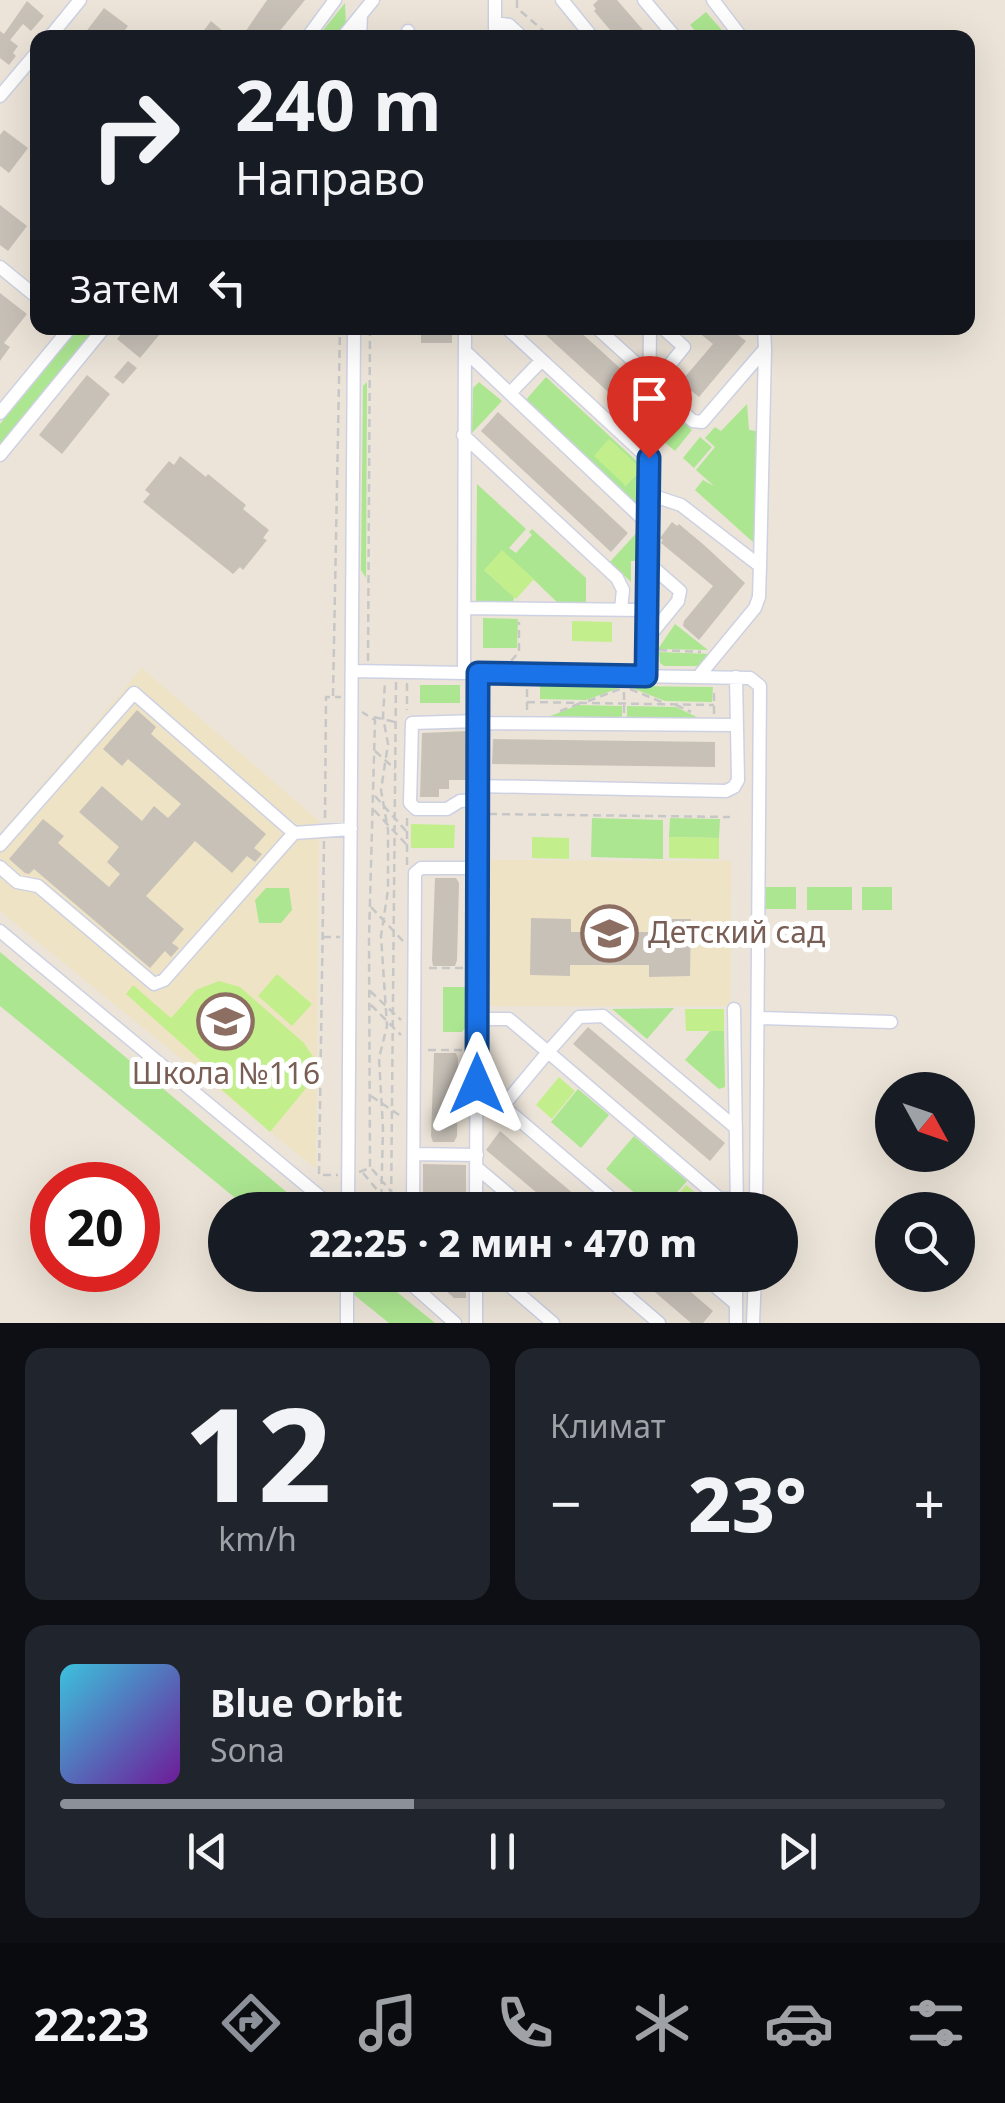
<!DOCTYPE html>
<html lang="ru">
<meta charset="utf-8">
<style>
body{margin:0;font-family:"Noto Sans",sans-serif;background:#20242c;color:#f1f3f6;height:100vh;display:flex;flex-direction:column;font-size:38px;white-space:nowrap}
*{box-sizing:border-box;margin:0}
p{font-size:32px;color:#9ea1a6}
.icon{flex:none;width:55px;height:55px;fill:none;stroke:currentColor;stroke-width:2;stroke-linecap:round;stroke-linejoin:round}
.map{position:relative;height:1323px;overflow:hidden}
.drawer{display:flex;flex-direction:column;gap:25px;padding:25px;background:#0d0f14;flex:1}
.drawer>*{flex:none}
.banner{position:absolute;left:30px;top:30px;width:945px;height:305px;border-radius:20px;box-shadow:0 10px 40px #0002;background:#171b24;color:#f1f3f6;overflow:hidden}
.needle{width:65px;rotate:130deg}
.tools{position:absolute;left:875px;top:1072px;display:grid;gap:20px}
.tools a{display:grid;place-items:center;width:100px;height:100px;border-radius:50%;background:#171b24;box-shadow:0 10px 40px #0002;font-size:50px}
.speed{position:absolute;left:30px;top:1162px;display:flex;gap:20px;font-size:50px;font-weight:700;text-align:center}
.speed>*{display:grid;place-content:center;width:130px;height:130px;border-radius:50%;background:#171b24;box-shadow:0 10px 40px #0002;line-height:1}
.speed .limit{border:15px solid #d22;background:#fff;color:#111}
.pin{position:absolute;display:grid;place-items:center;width:85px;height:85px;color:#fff;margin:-102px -42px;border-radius:50% 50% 50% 0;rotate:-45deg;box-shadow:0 0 10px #0007}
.pin .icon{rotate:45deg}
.me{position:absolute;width:110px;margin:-55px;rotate:0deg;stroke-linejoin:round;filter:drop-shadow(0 0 8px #0008)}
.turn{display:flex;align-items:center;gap:35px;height:210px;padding:0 40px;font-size:45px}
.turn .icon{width:130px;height:130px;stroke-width:2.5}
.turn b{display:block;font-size:70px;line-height:85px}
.then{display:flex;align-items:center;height:95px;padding:0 40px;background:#0003;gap:20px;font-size:38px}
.big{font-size:75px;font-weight:800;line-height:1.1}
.drawer .tile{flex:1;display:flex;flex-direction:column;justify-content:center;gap:15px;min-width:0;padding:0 35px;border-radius:20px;background:#20242c}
.drawer .dial{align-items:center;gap:0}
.dial b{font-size:130px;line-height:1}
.song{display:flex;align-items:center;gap:30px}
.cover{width:120px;height:120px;border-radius:15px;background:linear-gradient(135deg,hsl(190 70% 55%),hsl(280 70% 35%))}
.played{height:10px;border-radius:5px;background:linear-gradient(90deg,#8c9099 40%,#363941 40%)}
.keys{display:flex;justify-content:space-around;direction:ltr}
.heat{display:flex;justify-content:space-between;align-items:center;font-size:55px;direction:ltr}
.drawer .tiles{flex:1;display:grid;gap:25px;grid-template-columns:1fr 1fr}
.tile:last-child{grid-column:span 2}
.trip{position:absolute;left:208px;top:1192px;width:590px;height:100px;border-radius:50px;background:#171b24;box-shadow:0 10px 40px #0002;font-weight:800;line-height:100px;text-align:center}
.tabs{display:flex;height:160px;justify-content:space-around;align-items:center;background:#090b0e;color:#9ea1a6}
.tabs .icon{width:70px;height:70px}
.tabs .active{color:#8c9099}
.tabs b{font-size:45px;color:#f1f3f6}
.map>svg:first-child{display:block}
</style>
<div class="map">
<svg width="1005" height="1323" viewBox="0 0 1005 1323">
<rect width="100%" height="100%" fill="#ece4d8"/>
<path fill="#efe3c6" d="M142 668 319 821 316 1169 0 911V833Z
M488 860 731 861 730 1006H487Z"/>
<path fill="#ace691" d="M345 3 346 27 337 37 317 38Z
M706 12 728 37H701L690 25Z
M79 328H100L0 449V424Z
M546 377 643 467 641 469 610 440 625 486 640 471V505H635L524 402Z
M367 382 366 578 361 570 363 386Z
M479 382 502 401 472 433 473 388Z
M658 401 692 430 675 451 656 435Z
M747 404 749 430 756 431 754 543 695 490 703 480 714 486 696 470 715 447 705 438 715 427 721 431Z
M700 437 712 447 694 468 683 458Z
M477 484 526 529 509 548 516 553 532 535 529 532 532 529 586 578V603H558L533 579 484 570 514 597 513 603H476Z
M639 530 642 561H631V582L610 562Z
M483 618 518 619 517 648H483Z
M675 624 708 650 658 649Z
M659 652 712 654 700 666H664L660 663Z
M420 685H460V703H420Z
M540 685 621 686 622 687 586 700 540 699Z
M627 686 713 687 712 702 665 701Z
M578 705 622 706V720L543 719Z
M627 706 676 707 707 722 627 720Z
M592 818 663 820V859L591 857Z
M670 818 720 819 719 838 669 837Z
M765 887H796V909H765Z
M807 887H852V910H807Z
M862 887H892V910H862Z
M266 888H289L292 910 281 923H259L255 900Z
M0 952 308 1210H250L0 1006Z
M443 987H468V1024L462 1032H443Z
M674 1008 647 1039 612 1009Z
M710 1031H724L725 1087 719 1089 685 1060Z
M578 1089 609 1115 581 1148 551 1122Z
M634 1136 687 1181 662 1210H655L606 1169Z
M354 1275H376L435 1323H389L353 1294Z"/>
<path fill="#c2ef8c" d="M609 439 641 469 626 486 594 456Z
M502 550 534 579 516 599 484 570Z
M572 621 612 622V642L572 641Z
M411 824 455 825 454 848H411Z
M532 837 569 838V859L532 858Z
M669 837 719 838V859L669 858Z
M277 974 312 1004 292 1026 258 996Z
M219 981 240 987 304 1043 313 1057 312 1081 270 1132 204 1074 208 1067 126 994 133 985 171 1018 196 990Z
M685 1009H724V1031H686Z
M559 1077 575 1091 552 1119 536 1105Z
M686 1185 703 1199 693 1210H665Z"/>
<path fill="#c7c1b8" d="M267 0H305L274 38H241Z
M598 0H617L650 38H617L594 11 596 9 593 5Z
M27 1 44 16 31 31 23 24 10 40 18 46 13 53 16 56 9 65 0 58V31L4 34Z
M104 8 128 26 119 38H91L85 33Z
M211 21 231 38H198Z
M4 130 28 148 9 173 0 166V135Z
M0 205 27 226 8 251 0 245Z
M0 293 27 314 4 343 10 347 0 361Z
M126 328H152L160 334 140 358 117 339Z
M538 328H576L633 380 616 399Z
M693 328H729L746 341 699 397 683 384 684 378 713 344Z
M421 333H452V343H421Z
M128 361 137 368 123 384 114 377Z
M87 375 110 394 62 454 39 435Z
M498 412 628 533 611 552 481 431Z
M180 456 206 477 208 474 246 505 243 509 269 530 263 538 267 540 243 570 240 567 233 574 143 502 150 494 145 490 169 461 174 465Z
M672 522 677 526 679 524 704 545 745 583 699 640 683 626 684 621 713 586 661 543 663 540 660 538Z
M137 710 156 727 151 734 266 834 254 848 262 854 255 862 247 856 232 873 195 841 146 896 184 929 172 943 179 948 171 957 165 951 150 968 34 869 29 874 25 873 9 859 43 819 64 836 58 843 109 887 120 874 107 862 119 847 79 812 102 786 142 821 154 806 168 818 181 804 128 759 122 766 103 749Z
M468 731V780H449V789H439V797H420L422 733Z
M493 739 715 742V767L492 764Z
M435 878H456L459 883 457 960 455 966H433L432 960Z
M531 918 571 919V932H650V919H691L690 976 649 977V965H570V976L530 975Z
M588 1027 725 1143 710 1161 573 1044Z
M434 1053H456L458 1059 457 1136 454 1142H433L431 1136Z
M500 1131 550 1174 593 1210H557L486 1150Z
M423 1164 466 1165V1210H423Z
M436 1275H466V1298H454L436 1282Z
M635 1275H671L713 1311 703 1323H691Z"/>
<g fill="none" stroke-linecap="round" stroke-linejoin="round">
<defs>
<path id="minor" d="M562 0 593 38
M644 0 676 38
M713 0 742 38
M495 23 509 25 523 38
M49 38 80 0
M307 38 335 0
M342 38 373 0
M360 38 361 15
M408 38V31
M495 38V0
M0 96 38 51
M0 267 38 298
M507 328 649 459
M597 328 650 376
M465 351 648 524
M653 386 693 421 702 422 765 349 764 328
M649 390 684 347 663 328
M510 393 542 360
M0 413 70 328
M463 435 617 578 623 590 621 609
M0 455 104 328
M648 494 681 505 760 566 759 597 755 608 698 677
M760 566 765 349
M464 608 647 610
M647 639 678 601 680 591 648 563
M352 671 750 678 760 686 756 1210
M464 673 465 328
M646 676 650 328
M478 723 737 725
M478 786 726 791 734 787 738 780 736 677
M478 800 460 801 447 809H416L410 803 412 723 478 721
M0 845 134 693 294 833 351 829
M0 867 17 882 38 886 154 984 164 980 294 833
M0 931 336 1210
M734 1009 737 1210
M758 1018 891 1022
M477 1019H509L548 1052 503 1106
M477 1084 625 1210
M736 1128 603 1016 579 1017 548 1052 720 1199 737 1198
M414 1154 477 1155
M476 1167 527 1210
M348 1210 354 328
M413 1210 415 873 421 868H478
M476 1210 478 673
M401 1275 455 1323
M497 1275 553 1323
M603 1275 659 1323
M702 1275 736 1304
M347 1323V1275
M476 1323V1275
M736 1323V1275
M753 1323 755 1275"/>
</defs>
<use href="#minor" stroke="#ced1e2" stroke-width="15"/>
<path stroke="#c7c7c7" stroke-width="2.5" stroke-dasharray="8 5" stroke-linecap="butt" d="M517 0V8L552 38
M659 650 701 652
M368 661 370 328
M511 661 519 652V622
M407 683V710
M630 689 664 703
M333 696 340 328
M588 701 623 688
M527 702 714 705
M676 705 691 712
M527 710V688
M560 711 581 703
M624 713V686
M714 714V692
M374 717 395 722
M375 751 395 769
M375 796 406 831
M374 810 406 844
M489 814 730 817
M325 818 326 697H341
M407 818V865
M324 841 319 1175H338
M371 907 403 941
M323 937H340
M429 968H466
M370 991 401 1020
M371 1005 401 1035
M428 1050H465
M371 1096 402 1117
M372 1169 399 1201
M359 1172 370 1168 369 938 375 720 362 712
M363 1173 394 1210
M381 1210 383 1128 379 1058 387 1026 381 936 388 890V830L381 790 388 744 383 717 385 682
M391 1210 396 682"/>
<use href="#minor" stroke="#fff" stroke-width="12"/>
</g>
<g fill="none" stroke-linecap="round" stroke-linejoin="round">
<defs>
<path id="route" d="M477 1084 478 673 646 676 649 458"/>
</defs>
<use href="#route" stroke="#114b97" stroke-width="25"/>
<use href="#route" stroke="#1a73e8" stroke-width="18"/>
</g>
<defs>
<symbol id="school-ring" viewBox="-11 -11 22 22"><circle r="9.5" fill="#fff" stroke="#8d6e63" stroke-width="1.5"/><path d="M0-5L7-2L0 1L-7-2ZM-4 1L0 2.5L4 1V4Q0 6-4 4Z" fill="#8d6e63"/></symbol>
</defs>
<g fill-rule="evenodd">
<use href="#school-ring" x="578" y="902" width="63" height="63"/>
<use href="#school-ring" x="194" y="990" width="63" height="63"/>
</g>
<g text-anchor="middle" stroke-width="10" stroke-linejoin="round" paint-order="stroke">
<g font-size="30" fill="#785e54" stroke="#fff" text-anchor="start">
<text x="648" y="943">Детский сад</text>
<text x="226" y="1084" text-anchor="middle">Школа №116</text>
</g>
</g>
</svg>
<div class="tools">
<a><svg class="needle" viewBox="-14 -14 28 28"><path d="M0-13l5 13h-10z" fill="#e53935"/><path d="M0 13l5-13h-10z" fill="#9ea1a6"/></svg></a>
<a><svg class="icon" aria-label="search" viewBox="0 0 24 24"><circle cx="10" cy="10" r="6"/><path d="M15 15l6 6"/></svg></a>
</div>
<div class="speed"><div class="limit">20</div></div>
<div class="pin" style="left:649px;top:458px;background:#d93025"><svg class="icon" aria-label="arrive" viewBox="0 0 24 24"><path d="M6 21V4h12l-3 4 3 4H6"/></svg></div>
<svg class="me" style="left:477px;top:1084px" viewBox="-20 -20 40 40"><path d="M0-17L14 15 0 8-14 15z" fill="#1a73e8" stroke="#fff" stroke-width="4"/></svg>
<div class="trip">22:25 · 2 мин · 470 m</div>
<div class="banner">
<div class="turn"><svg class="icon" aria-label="right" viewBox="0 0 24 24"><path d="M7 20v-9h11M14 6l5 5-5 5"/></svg><div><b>240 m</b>Направо</div></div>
<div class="then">Затем<svg class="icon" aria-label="left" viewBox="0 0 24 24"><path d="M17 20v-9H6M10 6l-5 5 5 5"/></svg></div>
</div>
</div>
<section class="drawer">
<div class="tiles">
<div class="tile dial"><b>12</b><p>km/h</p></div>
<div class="tile"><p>Климат</p>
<div class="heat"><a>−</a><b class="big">23°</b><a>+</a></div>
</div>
<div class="tile">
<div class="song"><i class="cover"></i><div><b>Blue Orbit</b><p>Sona</p></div></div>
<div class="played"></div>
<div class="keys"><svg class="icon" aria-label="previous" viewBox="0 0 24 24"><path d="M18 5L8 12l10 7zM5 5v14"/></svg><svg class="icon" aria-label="pause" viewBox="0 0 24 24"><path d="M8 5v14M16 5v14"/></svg><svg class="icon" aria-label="next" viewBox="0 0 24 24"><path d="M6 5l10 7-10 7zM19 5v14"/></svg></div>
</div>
</div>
</section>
<nav class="tabs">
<b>22:23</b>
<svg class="icon active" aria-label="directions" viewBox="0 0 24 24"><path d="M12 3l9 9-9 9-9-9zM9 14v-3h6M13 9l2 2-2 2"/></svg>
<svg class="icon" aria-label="music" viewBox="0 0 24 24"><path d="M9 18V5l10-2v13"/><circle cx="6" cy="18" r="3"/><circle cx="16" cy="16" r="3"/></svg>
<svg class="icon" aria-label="phone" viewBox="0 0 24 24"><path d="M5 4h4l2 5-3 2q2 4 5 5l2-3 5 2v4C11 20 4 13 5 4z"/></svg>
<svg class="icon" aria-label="climate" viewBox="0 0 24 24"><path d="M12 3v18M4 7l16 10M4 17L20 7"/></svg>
<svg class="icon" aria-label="car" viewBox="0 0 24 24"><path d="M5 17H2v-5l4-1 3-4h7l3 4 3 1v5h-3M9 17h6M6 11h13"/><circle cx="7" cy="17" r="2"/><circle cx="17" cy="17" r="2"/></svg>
<svg class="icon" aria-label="filters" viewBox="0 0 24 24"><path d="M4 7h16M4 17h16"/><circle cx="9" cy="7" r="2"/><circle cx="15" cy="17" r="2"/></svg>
</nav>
